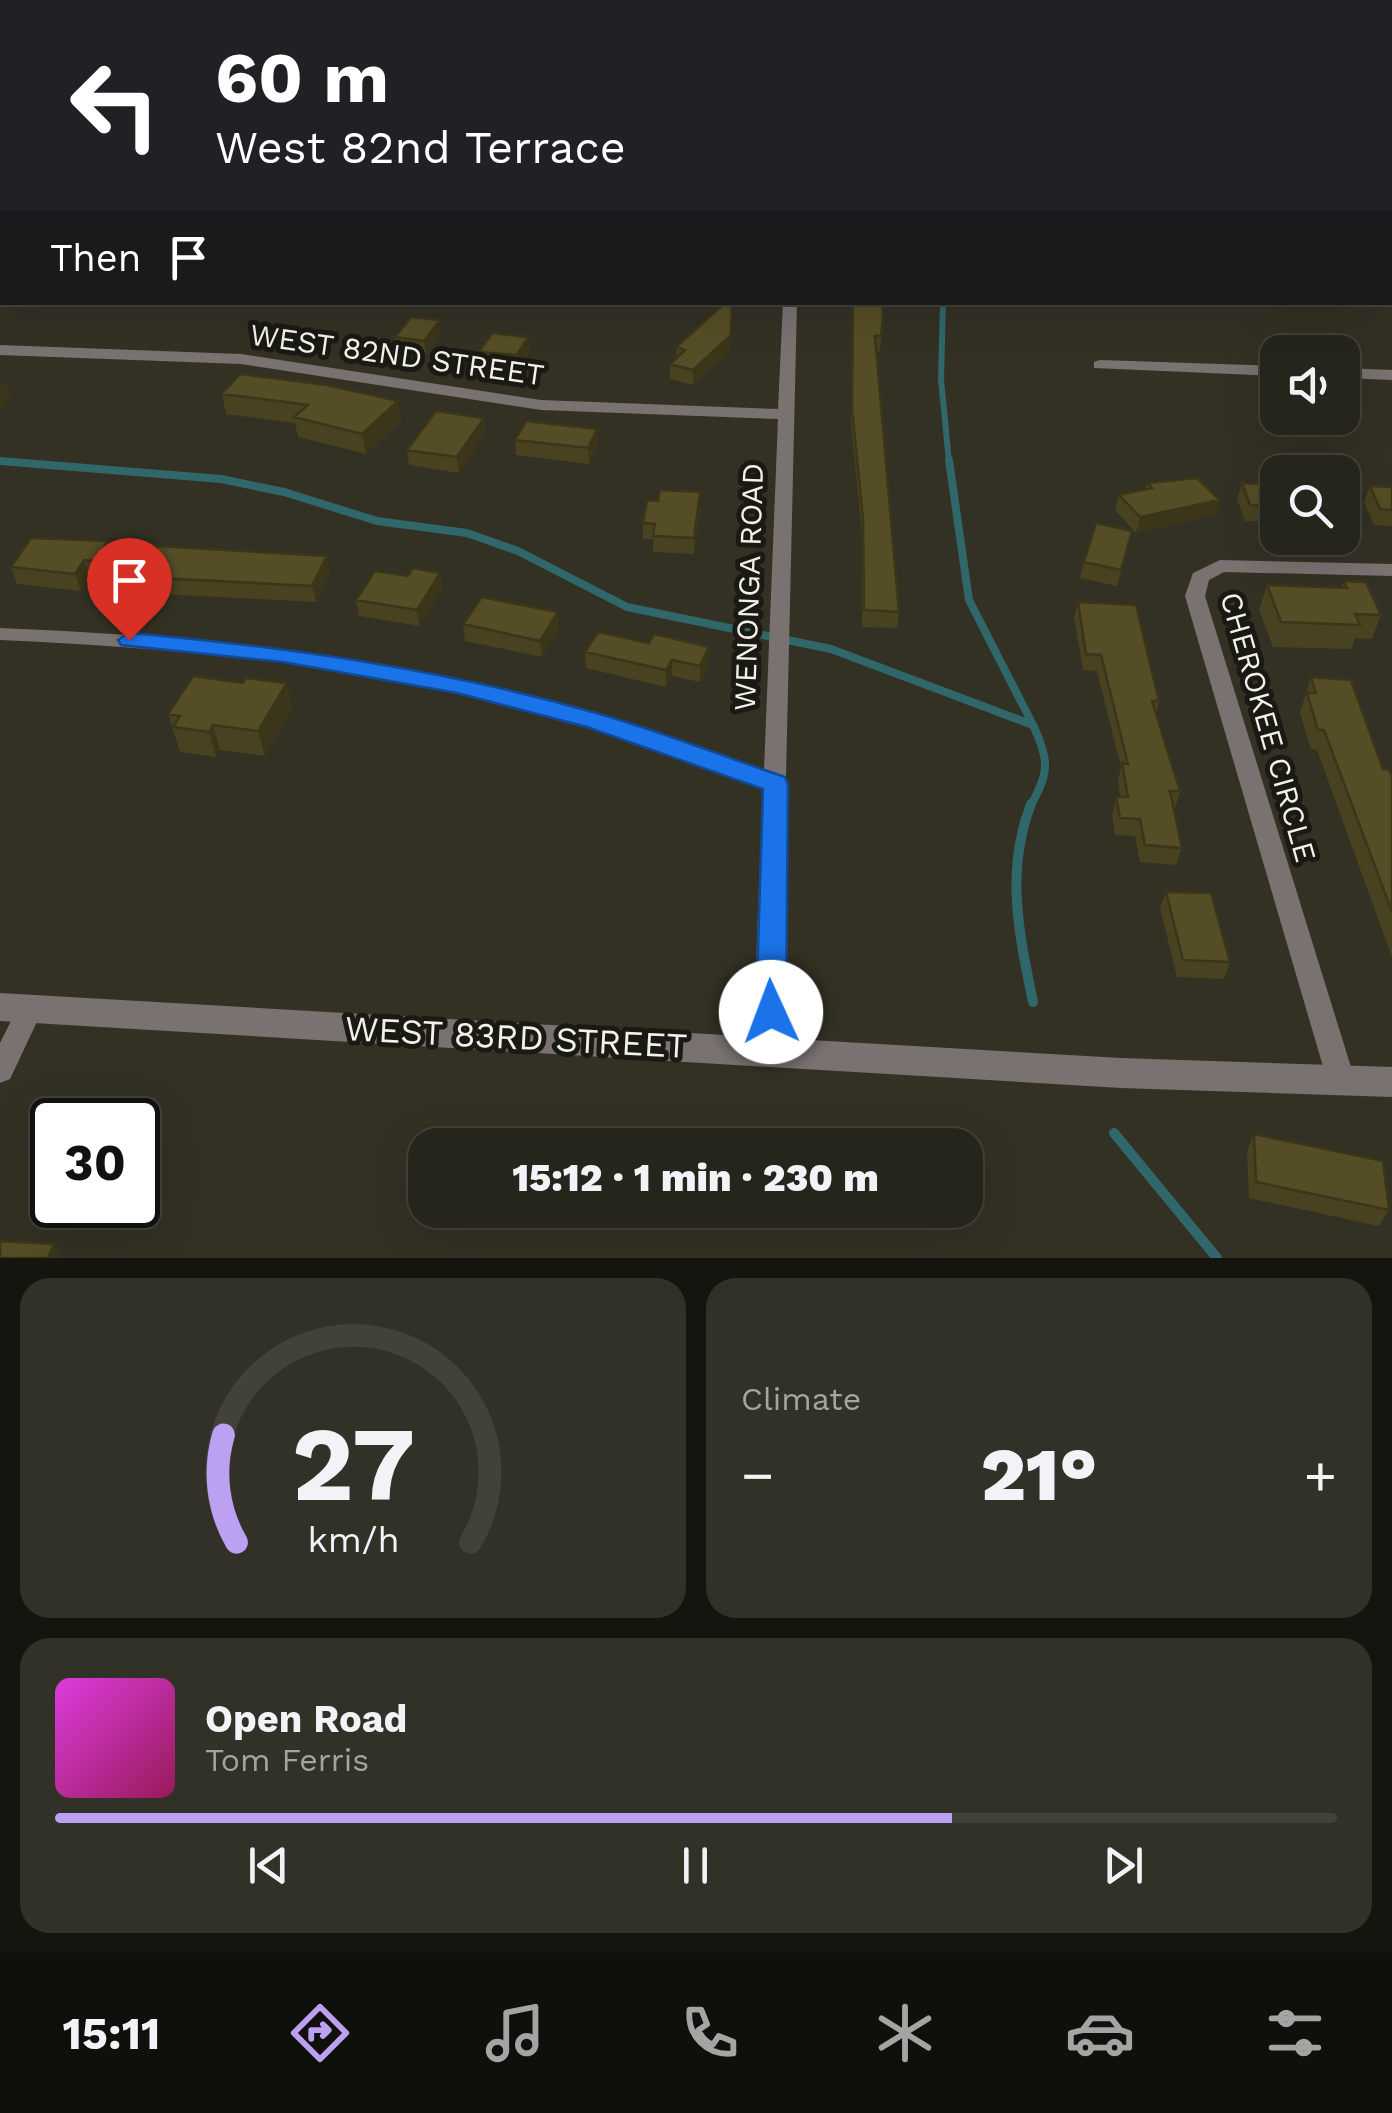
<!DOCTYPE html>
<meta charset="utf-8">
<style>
body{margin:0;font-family:"Work Sans",sans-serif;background:#323128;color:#f1f3f6;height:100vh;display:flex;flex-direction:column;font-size:38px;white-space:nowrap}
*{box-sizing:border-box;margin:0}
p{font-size:32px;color:#a4a5a3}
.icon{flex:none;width:55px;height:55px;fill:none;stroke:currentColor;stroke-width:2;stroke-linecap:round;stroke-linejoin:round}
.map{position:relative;height:1258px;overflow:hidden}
.panel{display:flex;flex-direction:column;gap:20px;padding:20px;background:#15140f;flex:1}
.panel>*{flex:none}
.guide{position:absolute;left:0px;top:0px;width:1392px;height:305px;box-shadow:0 10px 40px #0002,0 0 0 2px #42423a;background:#202124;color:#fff;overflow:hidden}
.fabs{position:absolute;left:1260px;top:335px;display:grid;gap:20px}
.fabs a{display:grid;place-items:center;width:100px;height:100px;border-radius:20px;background:#26251b;box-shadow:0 10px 40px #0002,0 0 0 2px #42423a;font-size:50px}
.speed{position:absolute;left:30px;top:1098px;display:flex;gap:20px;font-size:50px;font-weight:700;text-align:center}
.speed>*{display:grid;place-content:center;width:130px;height:130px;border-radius:50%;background:#26251b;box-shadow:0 10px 40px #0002,0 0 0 2px #42423a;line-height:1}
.speed .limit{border:5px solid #111;border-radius:15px;background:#fff;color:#111}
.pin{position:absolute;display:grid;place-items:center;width:85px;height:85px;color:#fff;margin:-102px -42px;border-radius:50% 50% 50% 0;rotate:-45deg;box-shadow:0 0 10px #0007}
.pin .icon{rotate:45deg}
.me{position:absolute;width:110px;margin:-55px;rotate:358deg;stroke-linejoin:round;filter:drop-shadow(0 0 8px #0008)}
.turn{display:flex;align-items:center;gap:35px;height:210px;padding:0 50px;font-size:45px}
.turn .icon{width:130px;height:130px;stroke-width:2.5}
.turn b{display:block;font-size:70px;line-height:85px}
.then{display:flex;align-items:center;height:95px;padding:0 50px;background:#0003;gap:20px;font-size:38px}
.big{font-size:75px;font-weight:800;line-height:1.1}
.panel .widget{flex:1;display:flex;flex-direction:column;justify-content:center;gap:15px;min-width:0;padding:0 35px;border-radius:30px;background:#323128}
.panel .dial{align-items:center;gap:0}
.dial svg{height:260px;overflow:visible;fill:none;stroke:#42423a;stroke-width:7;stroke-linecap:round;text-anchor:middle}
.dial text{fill:#f1f3f6;stroke:none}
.song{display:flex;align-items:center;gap:30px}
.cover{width:120px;height:120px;border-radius:15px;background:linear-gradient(135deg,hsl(300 70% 55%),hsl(330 70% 35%))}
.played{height:10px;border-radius:5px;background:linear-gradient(90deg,#bca0f2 70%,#42423a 70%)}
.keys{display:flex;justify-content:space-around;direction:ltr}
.heat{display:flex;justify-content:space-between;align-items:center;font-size:55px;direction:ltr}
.panel .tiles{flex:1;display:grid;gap:20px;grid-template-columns:1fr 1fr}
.widget:last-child{grid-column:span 2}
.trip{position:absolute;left:408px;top:1128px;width:575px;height:100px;border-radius:30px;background:#26251b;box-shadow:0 10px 40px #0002,0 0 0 2px #42423a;font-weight:800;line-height:100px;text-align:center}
.tab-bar{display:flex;height:160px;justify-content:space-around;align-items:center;background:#0f0f0b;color:#a4a5a3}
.tab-bar .icon{width:70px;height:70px}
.tab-bar .active{color:#bca0f2}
.tab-bar b{font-size:45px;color:#f1f3f6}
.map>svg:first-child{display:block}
</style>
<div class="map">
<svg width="1392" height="1258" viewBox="0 0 1392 1258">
<rect width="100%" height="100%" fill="#333124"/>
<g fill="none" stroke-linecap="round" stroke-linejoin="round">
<path stroke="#2f676b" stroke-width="6" d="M943 302 941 379 949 462
M0 461 16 462"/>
<path stroke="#2f676b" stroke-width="8" d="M949 460 969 600 1033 725
M0 461 221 479 284 492 377 521 467 533 518 551 627 607 831 649 1033 725C1050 761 1049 773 1030 807"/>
<path stroke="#2f676b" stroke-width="10" d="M1031 804C1005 871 1019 934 1033 1002
M1114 1133 1217 1258"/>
<path fill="#7a7271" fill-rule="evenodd" d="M577 0H587V2H577Z
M809 0H819V2H809Z
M783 302H797L781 991 788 1052 784 1060 775 1063 766 1060 762 1052 755 991 763 787C682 758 602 728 518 706 349 663 174 648 0 640V628C172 635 343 651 511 690 597 710 681 741 764 770L778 419 541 410 241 364 0 355V345L241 354 541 400 778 409Z
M1100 360 1278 366V376L1094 368V362Z
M1342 368 1392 370V380L1342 378Z
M1220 560 1392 564V576L1224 572 1209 580 1205 596 1355 1080 1351 1088 1341 1092 1331 1088 1327 1080 1185 596 1193 573Z
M30 998 39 1001 43 1009 10 1079 0 1083V1043L21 1001Z"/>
<path fill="#7a7271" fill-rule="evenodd" d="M1390 24H1392V32H1390Z
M0 124 2 125V133L0 134Z
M0 993 1121 1058 1392 1067V1097L1121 1088 0 1021Z"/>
</g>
<path fill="#484220" d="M851 0H888V2H853Z
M1060 0H1198L1200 1 1062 2Z
M722 302H733L731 350 693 385 670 379V364L677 358 676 347 724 304Z
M852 302H882L883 320 880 351H876L899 612 897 628 862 627V535L851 424Z
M440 320 441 334 426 355 397 352 395 337Z
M528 337 529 352 519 370 480 366 479 352Z
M222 394 398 401 401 421 366 454 298 437 295 423 226 414Z
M484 418 485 433 459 473 409 465 407 450Z
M515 440 598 445 589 464 516 455Z
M1147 483 1216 515 1136 533 1115 510 1119 495 1145 489Z
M1242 483 1278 485V522L1245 521 1237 499Z
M1370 486 1392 487V526L1374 525 1364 502Z
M700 492V507L694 554 653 552V539H643V523L658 501Z
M108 541 113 557 101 577 89 576 81 591 17 584 11 567Z
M1128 547 1117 586 1080 578 1084 562Z
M330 572 316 602 142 593 138 577Z
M440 573 442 589 419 626 359 616 356 600 408 576Z
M1344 581 1381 615 1372 639 1355 638 1351 649 1273 647 1259 610 1267 585 1341 588Z
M1078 602 1159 701 1156 713 1180 791 1175 808H1174L1182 848 1176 865 1140 862 1135 836 1115 835 1112 814 1116 797H1120L1118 780 1121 767 1097 671 1083 670 1074 618Z
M463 624 559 628 542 657 465 641Z
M649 643 709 647V664L700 682 672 676 666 687 586 668 585 652Z
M1311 677 1383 769 1392 776V957L1317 750 1311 749 1300 713Z
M243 683H287L292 708 265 756 220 750 216 757 180 752 168 714Z
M1166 892 1230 962 1224 979 1177 977 1160 908Z
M1254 1134 1389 1210 1379 1226 1249 1198 1247 1151Z"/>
<path fill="#3b361a" d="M771 0H788V2H743Z
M2 235V254L0 258V238Z
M733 302 731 350 693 385V370Z
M440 320 441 334 426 355 424 341Z
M528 337 529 352 519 370 517 355Z
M6 381 11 396 0 410V389Z
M398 401 401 421 366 454 362 434Z
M484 418 485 433 459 473 457 457Z
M597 429 598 445 589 464 588 448Z
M700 492V507L694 554V538Z
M1220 500 1216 515 1136 533 1140 517Z
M108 541 113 557 101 577 96 561Z
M327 556 330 572 316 602 312 586Z
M84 560 89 576 81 591 75 574Z
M440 573 442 589 419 626 417 610Z
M558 612 559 628 542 657 540 641Z
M709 647V664L700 682V666Z
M672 660V676L666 687V670Z
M287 683 292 708 265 756 258 731Z
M213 725 220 750 216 757 209 732Z
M54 1244 62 1258H48Z"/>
<path fill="#544d25" stroke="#3b361a" stroke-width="2.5" d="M239 0H268L266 2H237Z
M331 0H359L357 2H329Z
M523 0H543L542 2H522Z
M613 0H771L743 2H613Z
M1068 0H1198L1200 1H1069Z
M726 302H732L731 335 693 370 670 364 685 350 676 347Z
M853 302H882L883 320 881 336H875L899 612 864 610 863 519 852 409Z
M411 317 440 320 424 341 395 337Z
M492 333 528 337 517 355 479 352Z
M240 374 327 385 398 401 362 434 294 417 308 405 222 394Z
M436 411 484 418 457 457 407 450Z
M526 421 597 429 588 448 515 440Z
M1197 478 1220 500 1140 517 1119 495 1152 488 1147 483Z
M1242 483 1278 485V506L1250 505Z
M1370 486 1392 487V510L1380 509Z
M660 490 700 492 694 538 653 536 655 524 643 523 647 500 658 501Z
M1096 523 1132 531 1121 570 1084 562Z
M31 538 108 541 96 561 84 560 75 574 11 567Z
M157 546 327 556 312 586 138 577Z
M413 568 440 573 417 610 356 600 375 571 408 576Z
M1344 581 1366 582 1381 615 1355 614 1360 625 1281 622 1267 585 1347 588Z
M482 597 558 612 540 641 463 624Z
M1078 602 1136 605 1159 701H1152L1180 791H1170L1182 848 1145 845 1140 819 1120 818 1116 797H1128L1122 763 1128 764 1101 655 1086 654Z
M598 632 649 643 654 634 709 647 700 666 672 660 666 670 585 652Z
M193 676 243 683 246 678 287 683 258 731 213 725 209 732 173 727 180 716 168 714Z
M1311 677 1351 680 1383 769H1389L1392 776V912L1324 730H1318L1307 693H1316Z
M1166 892 1211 893 1230 962 1183 960Z
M1254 1134 1383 1161 1389 1210 1256 1182Z
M0 1241 54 1244 48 1258H0Z"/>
<path fill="#1a73e8" stroke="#114b97" stroke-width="2.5" d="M129 633C287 647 443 669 596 713 660 731 722 756 785 777L788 784 786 1012 781 1021 771 1024 760 1021 756 1012 763 789 587 727 457 693 283 662 121 645 118 640Z"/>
<g text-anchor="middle" stroke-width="10" stroke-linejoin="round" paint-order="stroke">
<g font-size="30" fill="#f3f2ea" stroke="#1a1913">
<text transform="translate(397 355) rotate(8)" y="10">WEST 82ND STREET</text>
<text transform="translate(749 587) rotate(-88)" y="10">WENONGA ROAD</text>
<text transform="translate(1268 727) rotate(74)" y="10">CHEROKEE CIRCLE</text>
</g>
<g font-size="35" fill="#f3f2ea" stroke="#1a1913">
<text transform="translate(516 1037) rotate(3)" y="12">WEST 83RD STREET</text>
</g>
</g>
</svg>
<div class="fabs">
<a><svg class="icon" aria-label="sound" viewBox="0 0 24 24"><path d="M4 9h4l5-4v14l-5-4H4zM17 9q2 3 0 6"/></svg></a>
<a><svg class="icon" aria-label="search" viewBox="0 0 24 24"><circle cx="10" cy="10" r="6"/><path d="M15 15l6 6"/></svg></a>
</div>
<div class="speed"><div class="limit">30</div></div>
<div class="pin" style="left:129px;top:640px;background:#d93025"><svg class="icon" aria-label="arrive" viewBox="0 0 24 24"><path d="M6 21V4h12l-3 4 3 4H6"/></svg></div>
<svg class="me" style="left:771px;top:1012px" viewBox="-20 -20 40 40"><circle r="19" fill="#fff"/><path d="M0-13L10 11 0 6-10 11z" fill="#1a73e8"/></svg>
<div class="trip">15:12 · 1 min · 230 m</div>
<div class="guide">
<div class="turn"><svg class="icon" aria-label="left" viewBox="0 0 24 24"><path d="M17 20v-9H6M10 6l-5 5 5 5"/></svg><div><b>60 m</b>West 82nd Terrace</div></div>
<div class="then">Then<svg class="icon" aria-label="arrive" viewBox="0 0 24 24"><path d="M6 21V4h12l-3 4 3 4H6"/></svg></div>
</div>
</div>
<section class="panel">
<div class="tiles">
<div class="widget dial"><svg viewBox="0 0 100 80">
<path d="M14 69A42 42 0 1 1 86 69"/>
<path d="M14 69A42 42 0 0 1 10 36" stroke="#bca0f2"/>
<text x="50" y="56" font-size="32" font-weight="700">27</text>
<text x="50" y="72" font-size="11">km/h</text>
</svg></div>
<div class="widget"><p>Climate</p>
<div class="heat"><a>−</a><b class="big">21°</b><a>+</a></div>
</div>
<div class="widget">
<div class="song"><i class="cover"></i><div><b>Open Road</b><p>Tom Ferris</p></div></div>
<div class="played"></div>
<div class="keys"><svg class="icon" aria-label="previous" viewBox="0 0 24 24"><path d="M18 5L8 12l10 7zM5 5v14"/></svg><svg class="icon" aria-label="pause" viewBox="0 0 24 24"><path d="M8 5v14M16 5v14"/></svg><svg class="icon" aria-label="next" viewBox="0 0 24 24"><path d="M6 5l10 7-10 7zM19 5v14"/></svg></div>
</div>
</div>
</section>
<nav class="tab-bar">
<b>15:11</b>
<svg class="icon active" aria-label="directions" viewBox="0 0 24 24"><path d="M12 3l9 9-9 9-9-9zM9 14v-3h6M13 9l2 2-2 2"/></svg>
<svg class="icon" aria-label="music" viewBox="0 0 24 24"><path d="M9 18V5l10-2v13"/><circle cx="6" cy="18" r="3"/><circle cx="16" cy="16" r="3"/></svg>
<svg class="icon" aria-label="phone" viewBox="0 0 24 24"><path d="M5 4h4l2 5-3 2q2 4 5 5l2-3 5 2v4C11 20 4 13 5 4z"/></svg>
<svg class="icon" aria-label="climate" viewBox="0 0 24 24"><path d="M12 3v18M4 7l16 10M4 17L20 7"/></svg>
<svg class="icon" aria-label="car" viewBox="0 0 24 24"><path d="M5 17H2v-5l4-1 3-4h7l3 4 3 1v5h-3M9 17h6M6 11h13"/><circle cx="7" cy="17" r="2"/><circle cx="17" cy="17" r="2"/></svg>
<svg class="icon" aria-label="filters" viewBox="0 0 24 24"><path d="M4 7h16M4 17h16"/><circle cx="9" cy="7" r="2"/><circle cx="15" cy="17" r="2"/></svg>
</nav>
